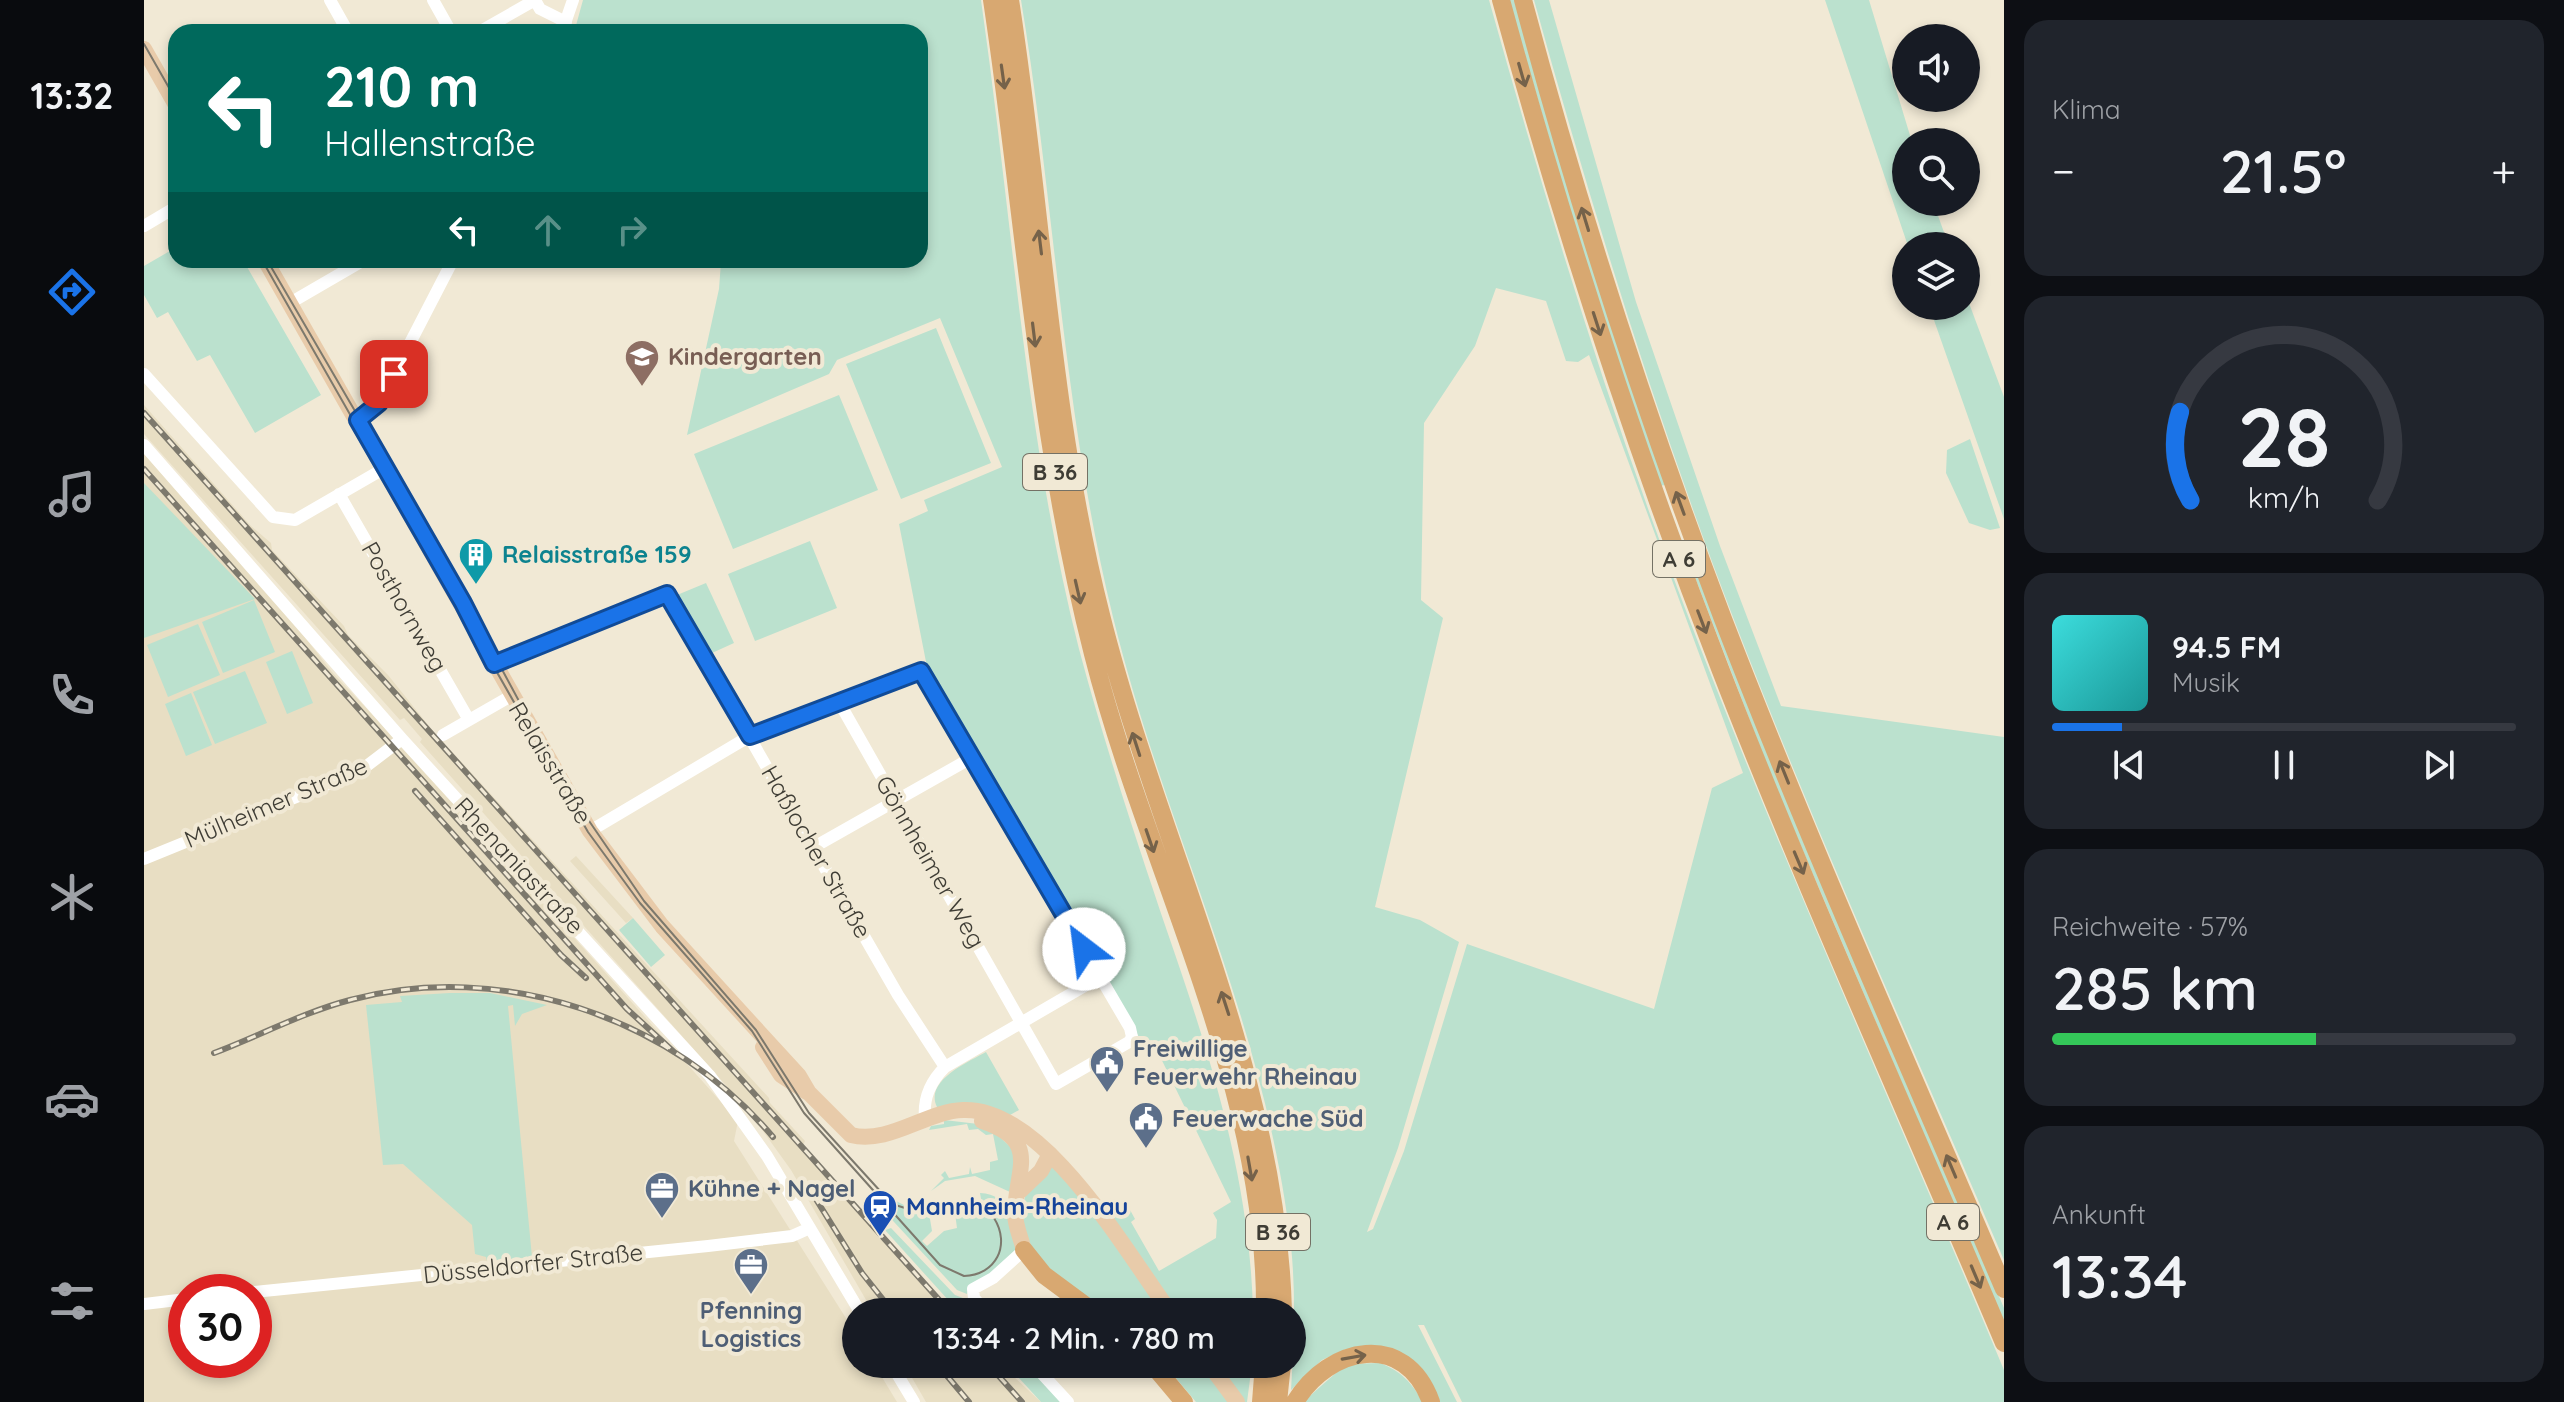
<!DOCTYPE html>
<html lang="de">
<meta charset="utf-8">
<style>
body{margin:0;font-family:Quicksand,sans-serif;background:#20242c;color:#f1f3f6;height:100vh;display:flex;flex-direction:column;font-size:30px;white-space:nowrap}
*{box-sizing:border-box;margin:0}
p{font-size:26px;color:#9ea1a6}
.icon{flex:none;width:44px;height:44px;fill:none;stroke:currentColor;stroke-width:2;stroke-linecap:round;stroke-linejoin:round}
.map{position:relative;flex:1;overflow:hidden}
.panel{display:flex;flex-direction:column;gap:20px;padding:20px;background:#0d0f14;width:560px}
.panel>*{flex:none}
.hud{position:absolute;left:24px;top:24px;width:760px;height:244px;border-radius:24px;box-shadow:0 4px 12px #0003;background:#00695c;color:#fff;overflow:hidden}
.tools{position:absolute;left:1748px;top:24px;display:grid;gap:16px}
.tools a{display:grid;place-items:center;width:88px;height:88px;border-radius:50%;background:#171b24;box-shadow:0 4px 12px #0003;font-size:40px}
.speed{position:absolute;left:24px;top:1274px;display:flex;gap:16px;font-size:40px;font-weight:700;text-align:center}
.speed>*{display:grid;place-content:center;width:104px;height:104px;border-radius:50%;background:#171b24;box-shadow:0 4px 12px #0003;line-height:1}
.speed .limit{border:12px solid #d22;background:#fff;color:#111}
.pin{position:absolute;display:grid;place-items:center;width:68px;height:68px;color:#fff;margin:-34px;border-radius:16px;box-shadow:0 4px 12px #0006}
.me{position:absolute;width:88px;margin:-44px;rotate:330deg;stroke-linejoin:round;filter:drop-shadow(0 0 6px #0008)}
.turn{display:flex;align-items:center;gap:28px;height:168px;padding:0 24px;font-size:36px}
.turn .icon{width:104px;height:104px;stroke-width:2.5}
.turn b{display:block;font-size:56px;line-height:68px}
.lanes{display:flex;align-items:center;height:76px;padding:0 24px;background:#0003;justify-content:center;gap:40px;direction:ltr}
.lanes .off{opacity:.35}
.big{font-size:60px;font-weight:600;line-height:1.1}
.panel .card{flex:1;display:flex;flex-direction:column;justify-content:center;gap:12px;min-width:0;padding:0 28px;border-radius:24px;background:#20242c}
.panel .dial{align-items:center;gap:0}
.dial svg{height:208px;overflow:visible;fill:none;stroke:#363941;stroke-width:7;stroke-linecap:round;text-anchor:middle}
.dial text{fill:#f1f3f6;stroke:none}
.song{display:flex;align-items:center;gap:24px}
.cover{width:96px;height:96px;border-radius:12px;background:linear-gradient(135deg,hsl(180 70% 55%),hsl(180 70% 35%))}
.played{height:8px;border-radius:4px;background:linear-gradient(90deg,#1a73e8 15%,#363941 15%)}
.keys{display:flex;justify-content:space-around;direction:ltr}
.heat{display:flex;justify-content:space-between;align-items:center;font-size:44px;direction:ltr}
.charge{height:12px;border-radius:6px;background:linear-gradient(90deg,#34c759 57%,#363941 0)}
.trip{position:absolute;left:698px;top:1298px;width:464px;height:80px;border-radius:40px;background:#171b24;box-shadow:0 4px 12px #0003;font-weight:600;line-height:80px;text-align:center}
main{display:flex;flex:1;min-height:0}
.menu{display:flex;flex-direction:column;width:144px;justify-content:space-around;align-items:center;background:#090b0e;color:#9ea1a6}
.menu .icon{width:56px;height:56px}
.menu .selected{color:#1a73e8}
.menu b{font-size:36px;color:#f1f3f6}
.map>svg:first-child{display:block}
</style>
<main>
<nav class="menu">
<b>13:32</b>
<svg class="icon selected" aria-label="directions" viewBox="0 0 24 24"><path d="M12 3l9 9-9 9-9-9zM9 14v-3h6M13 9l2 2-2 2"/></svg>
<svg class="icon" aria-label="music" viewBox="0 0 24 24"><path d="M9 18V5l10-2v13"/><circle cx="6" cy="18" r="3"/><circle cx="16" cy="16" r="3"/></svg>
<svg class="icon" aria-label="phone" viewBox="0 0 24 24"><path d="M5 4h4l2 5-3 2q2 4 5 5l2-3 5 2v4C11 20 4 13 5 4z"/></svg>
<svg class="icon" aria-label="climate" viewBox="0 0 24 24"><path d="M12 3v18M4 7l16 10M4 17L20 7"/></svg>
<svg class="icon" aria-label="car" viewBox="0 0 24 24"><path d="M5 17H2v-5l4-1 3-4h7l3 4 3 1v5h-3M9 17h6M6 11h13"/><circle cx="7" cy="17" r="2"/><circle cx="17" cy="17" r="2"/></svg>
<svg class="icon" aria-label="filters" viewBox="0 0 24 24"><path d="M4 7h16M4 17h16"/><circle cx="9" cy="7" r="2"/><circle cx="15" cy="17" r="2"/></svg>
</nav>
<div class="map">
<svg width="1860" height="1402" viewBox="0 0 1860 1402">
<rect width="100%" height="100%" fill="#f1e9d5"/>
<path fill="#e8dec3" fill-rule="evenodd" d="M0 405 107 526 127 543 128 550 200 626 204 635 244 675 289 731 625 1098 626 1103 661 1141 659 1145 809 1312H729L647 1170 603 1109 276 742 278 739 260 718 256 720 0 434Z
M0 454 146 618 188 672 264 752 594 1121 590 1141 712 1334V1364H730L753 1402H0ZM42 1292H110V1360H42Z
M432 856 489 918 482 923 426 861Z
M760 1364H856L897 1402H782Z"/>
<path fill="#bbe1ce" fill-rule="evenodd" d="M439 0H837C868 216 881 437 935 649 960 743 993 842 1023 931 1066 1055 1106 1179 1109 1312H1035L967 1220 985 1208 991 1219 987 1222 1015 1271 1072 1238 1073 1220 1069 1213 1087 1202 1008 1040 999 1044 784 672 755 524 784 511 780 500 858 467 796 318 693 360 685 374 543 435 575 289 577 262 776 260V32H439L431 29Z
M877 0H1345C1402 203 1463 405 1539 603 1638 862 1753 1114 1860 1370V1402H1318L1280 1325H1274L1313 1402H1295L1286 1382 1202 1349 1178 1360 1147 1390C1150 1342 1152 1294 1147 1246 1122 1023 1022 833 969 617 919 414 911 205 877 0ZM1352 288 1402 301 1422 361 1434 362 1445 355 1599 773 1568 788 1510 1009 1323 944 1260 1151 1229 1229 1223 1232 1254 1148 1315 942 1276 920 1231 907 1299 618 1277 600 1280 423 1331 346Z
M1365 0H1370L1521 485 1515 486 1446 280Z
M1390 0H1405L1492 302 1576 546 1637 706 1860 737V1260C1761 1030 1658 802 1570 567 1501 381 1443 191 1390 0Z
M1681 0H1725L1768 142H1762V202H1789L1805 246H1764Z
M31 248 32 260H99L177 395 111 433 66 355 53 361 24 312 13 318 0 295V266Z
M1822 295 1860 397V519L1785 306H1822Z
M792 328 847 463 757 499 702 364Z
M695 395 734 490 589 549 550 454Z
M1826 439 1856 528 1846 530 1825 523 1802 473 1803 450Z
M0 483 111 599 0 638Z
M666 541 693 608 611 641 584 574Z
M1551 565 1684 898 1860 1308V1323L1628 778 1547 567Z
M562 583 590 643 568 653 533 595Z
M110 600 131 652 79 673 58 622Z
M54 624 76 675 24 697 3 645Z
M148 651 169 703 143 714 122 662Z
M101 671 123 723 71 744 49 692Z
M47 693 68 745 42 756 21 704Z
M489 918 521 955 507 967 475 930Z
M306 993H346L403 1005 378 1014 371 1026 369 1005 364 1006 388 1257 343 1261 342 1257 331 1254 328 1225 259 1164 239 1165 222 1005 258 1002 256 996Z
M842 1052 875 1110 866 1115 851 1109 793 1107C780 1081 824 1062 842 1052Z
M800 1120 843 1125 873 1153 866 1192 831 1176 801 1181 787 1191 800 1178 797 1175 801 1171 805 1178 825 1174 826 1167 828 1174 846 1170V1162L854 1160 849 1134 842 1135 834 1129 825 1130 823 1124 785 1130 787 1126 800 1124Z
M907 1165 935 1195 1019 1312H963L900 1270 881 1235 878 1206 883 1191Z
M836 1193C867 1194 871 1225 872 1250L846 1274 825 1286 823 1294 813 1290 738 1209 748 1199 766 1208 784 1207 788 1231 778 1241 783 1246 800 1231 813 1228 811 1213 791 1212 790 1206 837 1199Z
M747 1228 811 1295 827 1301 837 1312H815L741 1230Z
M1236 1363C1257 1371 1268 1383 1279 1402H1159L1202 1364Z
M862 1364H883L917 1402H897Z
M1020 1364H1057L1085 1402H1052Z
M1071 1364H1108L1103 1402H1100Z"/>
<g fill="none" stroke-linecap="round" stroke-linejoin="round">
<path stroke="#fff" stroke-width="12" d="M186 0 204 32
M289 0 307 32
M391 0 396 9 422 22
M335 32 391 0
M418 32 429 0
M0 226 32 207
M146 303 220 260
M0 374 129 517 151 520 241 468
M214 420 235 403 309 260
M0 445 258 739 566 1076 623 1156 716 1312
M195 494 325 720
M350 664 523 594 754 995 801 1067
M299 735 367 696
M446 831 606 736 777 671 986 1028 988 1037 985 1042 912 1084 695 702
M670 847 829 757
M0 859 216 771 258 739
M781 1119C779 1098 786 1082 801 1067L956 977
M110 1292 564 1246 648 1236 666 1228
M0 1304 42 1299
M842 1312 830 1298 829 1289 849 1278 880 1250
M747 1364 770 1402
M889 1364 924 1402"/>
<path stroke="#e8cbaa" stroke-width="16" d="M0 49 32 105
M121 260 446 831 518 926 655 1076 665 1093 707 1135C744 1145 783 1111 819 1110 900 1107 982 1252 1026 1312
M619 1047 637 1075 663 1092
M838 1121C897 1141 872 1168 871 1213 871 1226 877 1238 880 1250
M876 1191 897 1171 906 1154
M1065 1364 1093 1402"/>
<path stroke="#d8a871" stroke-width="18" d="M848 0C881 218 894 440 949 654 1004 871 1123 1083 1121 1312
M866 0C898 204 906 414 957 615 1015 847 1133 1069 1139 1312
M1357 0C1419 228 1492 452 1577 671 1665 898 1766 1119 1860 1343
M1379 0C1435 210 1502 416 1579 619 1666 845 1765 1066 1860 1289
M880 1250 900 1275 950 1312
M1008 1364 1040 1402
M1117 1402 1120 1364
M1134 1402 1138 1364
M1151 1402C1185 1346 1261 1330 1287 1402"/>
<path stroke="#7d796d" stroke-width="2" d="M0 44 32 100
M118 260 444 832 496 903 608 1031 660 1113 796 1265 820 1276C852 1275 867 1245 850 1218L828 1205 774 1212 748 1204 665 1113 612 1030 500 901 419 783 317 593 123 260"/>
<defs>
<path id="rail" d="M0 413 806 1312
M0 469 483 1009 530 1052
M271 791 417 955 442 978
M70 1053C115 1036 160 1012 206 1000 358 959 529 1018 629 1137
M670 1196 718 1273 749 1312
M766 1364 767 1366
M793 1364 825 1402
M844 1364 878 1402"/>
</defs>
<use href="#rail" stroke="#7d796d" stroke-width="6"/>
<use href="#rail" stroke="#f1e9d5" stroke-width="3" stroke-dasharray="9" stroke-linecap="butt"/>
</g>
<defs><path id="oneway-shaft" d="M-6 0H5M1.5-3L5.5 0L1.5 3" fill="none" stroke-width="1.6" stroke-linecap="round" stroke-linejoin="round" transform="scale(2)"/></defs>
<g stroke="#75624a">
<use href="#oneway-shaft" transform="translate(1378 75) rotate(74)"/>
<use href="#oneway-shaft" transform="translate(859 77) rotate(82)"/>
<use href="#oneway-shaft" transform="translate(1441 219) rotate(-107)"/>
<use href="#oneway-shaft" transform="translate(896 242) rotate(-97)"/>
<use href="#oneway-shaft" transform="translate(1453 324) rotate(72)"/>
<use href="#oneway-shaft" transform="translate(890 335) rotate(83)"/>
<use href="#oneway-shaft" transform="translate(1536 503) rotate(-110)"/>
<use href="#oneway-shaft" transform="translate(934 592) rotate(77)"/>
<use href="#oneway-shaft" transform="translate(1558 622) rotate(69)"/>
<use href="#oneway-shaft" transform="translate(992 744) rotate(-108)"/>
<use href="#oneway-shaft" transform="translate(1640 772) rotate(-112)"/>
<use href="#oneway-shaft" transform="translate(1006 841) rotate(71)"/>
<use href="#oneway-shaft" transform="translate(1655 863) rotate(67)"/>
<use href="#oneway-shaft" transform="translate(1081 1003) rotate(-108)"/>
<use href="#oneway-shaft" transform="translate(1807 1166) rotate(-113)"/>
<use href="#oneway-shaft" transform="translate(1106 1169) rotate(80)"/>
<use href="#oneway-shaft" transform="translate(1832 1277) rotate(67)"/>
<use href="#oneway-shaft" transform="translate(1210 1357) rotate(-10)"/>
</g>
<g fill="none" stroke-linecap="round" stroke-linejoin="round">
<defs>
<path id="route" d="M250 374 235 403 214 420 319 603 350 664 523 594 606 736 777 671 940 949"/>
</defs>
<use href="#route" stroke="#114b97" stroke-width="20"/>
<use href="#route" stroke="#1a73e8" stroke-width="14"/>
</g>
<defs>
<symbol id="school-pin" viewBox="-11 -11 22 30"><path d="M0 17L-7.5 6A9.5 9.5 0 1 1 7.5 6Z" fill="#8d6e63" stroke="#f1e9d5"/><path d="M0-5L7-2L0 1L-7-2ZM-4 1L0 2.5L4 1V4Q0 6-4 4Z" fill="#fff"/></symbol>
<symbol id="building-pin" viewBox="-11 -11 22 30"><path d="M0 17L-7.5 6A9.5 9.5 0 1 1 7.5 6Z" fill="#0f9aa8" stroke="#f1e9d5"/><path d="M-4-6H4V6H1V3H-1V6H-4ZM-2.5-4.3h1.7v1.8h-1.7ZM.8-4.3h1.7v1.8H.8ZM-2.5-1h1.7V.8h-1.7ZM.8-1h1.7V.8H.8Z" fill="#fff"/></symbol>
<symbol id="civic-pin" viewBox="-11 -11 22 30"><path d="M0 17L-7.5 6A9.5 9.5 0 1 1 7.5 6Z" fill="#5c6f8a" stroke="#f1e9d5"/><path d="M-.6-6.5H3V-4.5H.6V-3L4-1V1h2V6H-6V1h2V-1L-.6-3ZM-1.2 2.5V6h2.4V2.5Z" fill="#fff"/></symbol>
<symbol id="office-pin" viewBox="-11 -11 22 30"><path d="M0 17L-7.5 6A9.5 9.5 0 1 1 7.5 6Z" fill="#5c6f8a" stroke="#f1e9d5"/><path d="M-6-3h4V-5.5h4V-3h4V5H-6ZM-1-4.5V-3h2v-1.5ZM-6 0V1H6V0Z" fill="#fff"/></symbol>
<symbol id="station-pin" viewBox="-11 -11 22 30"><path d="M0 17L-7.5 6A9.5 9.5 0 1 1 7.5 6Z" fill="#1a4fb4" stroke="#f1e9d5"/><path d="M-3-6H3Q5-6 5-4V2Q5 4 3 4L4.5 6H3L1.5 4h-3L-3 6H-4.5L-3 4Q-5 4-5 2V-4Q-5-6-3-6ZM-3.5-4v3h7v-3ZM-3.5 1v1.5H-2V1ZM2 1v1.5H3.5V1Z" fill="#fff"/></symbol>
</defs>
<g fill-rule="evenodd">
<use href="#school-pin" x="478" y="337" width="40" height="54"/>
<use href="#building-pin" x="312" y="535" width="40" height="54"/>
<use href="#civic-pin" x="943" y="1043" width="40" height="54"/>
<use href="#civic-pin" x="982" y="1099" width="40" height="54"/>
<use href="#office-pin" x="498" y="1169" width="40" height="54"/>
<use href="#station-pin" x="716" y="1187" width="40" height="54"/>
<use href="#office-pin" x="587" y="1245" width="40" height="54"/>
</g>
<g text-anchor="middle" stroke-width="8" stroke-linejoin="round" paint-order="stroke">
<g fill="#f1e9d5" stroke="#747165" stroke-width="2">
<rect x="879" y="454" width="64" height="36" rx="6"/>
<rect x="1509" y="541" width="52" height="36" rx="6"/>
<rect x="1783" y="1204" width="52" height="36" rx="6"/>
<rect x="1102" y="1214" width="64" height="36" rx="6"/>
</g>
<g font-size="22" font-weight="bold" fill="#3f3d35">
<text x="911" y="480">B 36</text>
<text x="1535" y="567">A 6</text>
<text x="1809" y="1230">A 6</text>
<text x="1134" y="1240">B 36</text>
</g>
<g font-size="24" font-weight="bold" fill="#785e54" stroke="#f1e9d5" text-anchor="start">
<text x="524" y="365">Kindergarten</text>
</g>
<g font-size="24" font-weight="bold" fill="#0d838f" stroke="#f1e9d5" text-anchor="start">
<text x="358" y="563">Relaisstraße 159</text>
</g>
<g font-size="24" fill="#3f3d35" stroke="#f1e9d5">
<text transform="translate(260 607) rotate(60)" y="8">Posthornweg</text>
<text transform="translate(406 763) rotate(59)" y="8">Relaisstraße</text>
<text transform="translate(132 803) rotate(-23)" y="8">Mülheimer Straße</text>
<text transform="translate(672 852) rotate(60)" y="8">Haßlocher Straße</text>
<text transform="translate(786 862) rotate(60)" y="8">Gönnheimer Weg</text>
<text transform="translate(375 866) rotate(47)" y="8">Rhenaniastraße</text>
<text transform="translate(389 1264) rotate(-6)" y="8">Düsseldorfer Straße</text>
</g>
<g font-size="24" font-weight="bold" fill="#4e5e75" stroke="#f1e9d5" text-anchor="start">
<text x="989" y="1057">Freiwillige<tspan x="989" dy="28">Feuerwehr Rheinau</tspan></text>
<text x="1028" y="1127">Feuerwache Süd</text>
<text x="544" y="1197">Kühne + Nagel</text>
<text x="607" y="1319" text-anchor="middle">Pfenning<tspan x="607" dy="28">Logistics</tspan></text>
</g>
<g font-size="24" font-weight="bold" fill="#164399" stroke="#f1e9d5" text-anchor="start">
<text x="762" y="1215">Mannheim-Rheinau</text>
</g>
</g>
</svg>
<div class="tools">
<a><svg class="icon" aria-label="sound" viewBox="0 0 24 24"><path d="M4 9h4l5-4v14l-5-4H4zM17 9q2 3 0 6"/></svg></a>
<a><svg class="icon" aria-label="search" viewBox="0 0 24 24"><circle cx="10" cy="10" r="6"/><path d="M15 15l6 6"/></svg></a>
<a><svg class="icon" aria-label="layers" viewBox="0 0 24 24"><path d="M12 4l9 5-9 5-9-5zM3 14l9 5 9-5"/></svg></a>
</div>
<div class="speed"><div class="limit">30</div></div>
<div class="pin" style="left:250px;top:374px;background:#d93025"><svg class="icon" aria-label="arrive" viewBox="0 0 24 24"><path d="M6 21V4h12l-3 4 3 4H6"/></svg></div>
<svg class="me" style="left:940px;top:949px" viewBox="-20 -20 40 40"><circle r="19" fill="#fff"/><path d="M0-13L10 11 0 6-10 11z" fill="#1a73e8"/></svg>
<div class="trip">13:34 · 2 Min. · 780 m</div>
<div class="hud">
<div class="turn"><svg class="icon" aria-label="left" viewBox="0 0 24 24"><path d="M17 20v-9H6M10 6l-5 5 5 5"/></svg><div><b>210 m</b>Hallenstraße</div></div>
<div class="lanes"><svg class="icon" aria-label="left" viewBox="0 0 24 24"><path d="M17 20v-9H6M10 6l-5 5 5 5"/></svg><svg class="icon off" aria-label="ahead" viewBox="0 0 24 24"><path d="M12 20V5M6 11l6-6 6 6"/></svg><svg class="icon off" aria-label="right" viewBox="0 0 24 24"><path d="M7 20v-9h11M14 6l5 5-5 5"/></svg></div>
</div>
</div>
<section class="panel">
<div class="card"><p>Klima</p>
<div class="heat"><a>−</a><b class="big">21.5°</b><a>+</a></div>
</div>
<div class="card dial"><svg viewBox="0 0 100 80">
<path d="M14 69A42 42 0 1 1 86 69"/>
<path d="M14 69A42 42 0 0 1 10 35" stroke="#1a73e8"/>
<text x="50" y="56" font-size="32" font-weight="700">28</text>
<text x="50" y="72" font-size="11">km/h</text>
</svg></div>
<div class="card">
<div class="song"><i class="cover"></i><div><b>94.5 FM</b><p>Musik</p></div></div>
<div class="played"></div>
<div class="keys"><svg class="icon" aria-label="previous" viewBox="0 0 24 24"><path d="M18 5L8 12l10 7zM5 5v14"/></svg><svg class="icon" aria-label="pause" viewBox="0 0 24 24"><path d="M8 5v14M16 5v14"/></svg><svg class="icon" aria-label="next" viewBox="0 0 24 24"><path d="M6 5l10 7-10 7zM19 5v14"/></svg></div>
</div>
<div class="card"><p>Reichweite · 57%</p><b class="big">285 km</b><div class="charge"></div></div>
<div class="card"><p>Ankunft</p><b class="big">13:34</b></div>
</section>
</main>
